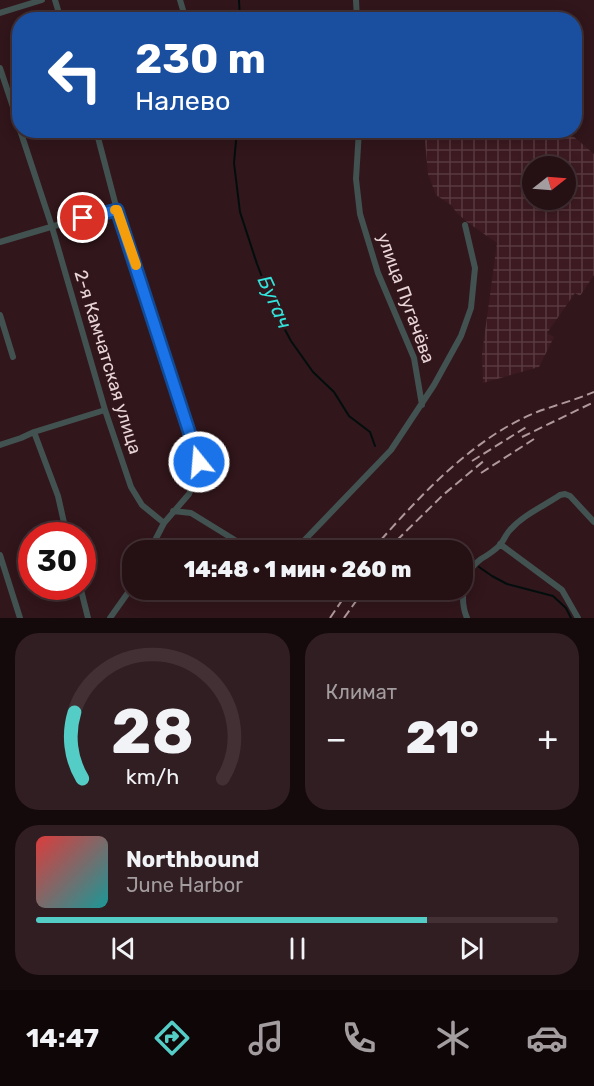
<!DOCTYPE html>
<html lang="ru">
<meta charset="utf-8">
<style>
body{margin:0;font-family:Rubik,sans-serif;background:#311e22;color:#f1f3f6;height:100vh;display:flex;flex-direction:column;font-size:22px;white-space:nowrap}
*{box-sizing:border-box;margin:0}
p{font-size:20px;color:#a39da0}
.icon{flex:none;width:33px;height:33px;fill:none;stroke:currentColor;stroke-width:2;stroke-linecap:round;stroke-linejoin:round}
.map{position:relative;height:618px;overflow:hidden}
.side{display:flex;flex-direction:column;gap:15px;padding:15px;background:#14090b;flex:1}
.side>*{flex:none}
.banner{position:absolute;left:12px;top:12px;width:570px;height:126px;border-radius:24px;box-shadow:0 3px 15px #0003,0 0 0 2px #423034;background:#1a4fa0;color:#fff;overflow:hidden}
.needle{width:39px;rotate:73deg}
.fabs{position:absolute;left:522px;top:156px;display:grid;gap:12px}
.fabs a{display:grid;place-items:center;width:54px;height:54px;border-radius:50%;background:#251014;box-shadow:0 3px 15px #0003,0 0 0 2px #423034;font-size:30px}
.speed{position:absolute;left:18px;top:522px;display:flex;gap:12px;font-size:30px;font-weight:700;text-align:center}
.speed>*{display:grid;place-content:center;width:78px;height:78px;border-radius:50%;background:#251014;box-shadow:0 3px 15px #0003,0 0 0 2px #423034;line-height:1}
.speed .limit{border:9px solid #d22;background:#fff;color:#111}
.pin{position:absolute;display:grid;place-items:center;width:51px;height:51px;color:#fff;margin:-26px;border:3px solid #fff;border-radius:50%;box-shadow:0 2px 6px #0007}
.me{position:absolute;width:66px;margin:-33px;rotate:343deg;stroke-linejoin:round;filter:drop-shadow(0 0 4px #0008)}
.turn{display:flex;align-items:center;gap:21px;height:126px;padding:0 24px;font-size:27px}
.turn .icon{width:78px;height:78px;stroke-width:2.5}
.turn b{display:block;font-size:42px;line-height:51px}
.big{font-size:45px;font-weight:800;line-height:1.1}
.side .card{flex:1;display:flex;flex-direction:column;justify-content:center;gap:9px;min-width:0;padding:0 21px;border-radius:24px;background:#311e22}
.side .dial{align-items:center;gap:0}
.dial svg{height:156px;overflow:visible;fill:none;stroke:#423034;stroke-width:7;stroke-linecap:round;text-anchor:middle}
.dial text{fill:#f1f3f6;stroke:none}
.song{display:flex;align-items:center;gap:18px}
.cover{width:72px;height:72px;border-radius:9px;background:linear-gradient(135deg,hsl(0 70% 55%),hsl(180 70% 35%))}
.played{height:6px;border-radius:3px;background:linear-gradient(90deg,#54cdc7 75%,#423034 75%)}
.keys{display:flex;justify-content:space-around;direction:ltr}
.heat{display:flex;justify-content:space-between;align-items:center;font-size:33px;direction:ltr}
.side .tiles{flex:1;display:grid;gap:15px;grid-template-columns:1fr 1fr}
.card:last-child{grid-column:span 2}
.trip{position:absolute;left:122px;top:540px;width:351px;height:60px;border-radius:24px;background:#251014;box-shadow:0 3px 15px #0003,0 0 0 2px #423034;font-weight:800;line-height:60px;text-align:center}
.dock{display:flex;height:96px;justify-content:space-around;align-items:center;background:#0f0608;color:#a39da0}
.dock .icon{width:42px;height:42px}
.dock .on{color:#54cdc7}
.dock b{font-size:27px;color:#f1f3f6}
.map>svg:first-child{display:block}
</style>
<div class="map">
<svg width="594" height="618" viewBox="0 0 594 618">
<defs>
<pattern id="industrial-grid" width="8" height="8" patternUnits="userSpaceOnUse" patternTransform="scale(1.5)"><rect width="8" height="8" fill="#3d1a21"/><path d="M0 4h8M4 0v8" fill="none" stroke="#593a40"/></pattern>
</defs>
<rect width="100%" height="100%" fill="#31161b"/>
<path fill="url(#industrial-grid)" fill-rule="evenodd" d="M430 131H567L594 154V275L580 296 575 293 547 333 554 337 539 367 483 383 482 354 497 243 467 222 457 213 451 205 436 195 428 174 425 141ZM532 166H566V200H532Z"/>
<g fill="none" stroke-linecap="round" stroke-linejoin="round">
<path stroke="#020e0d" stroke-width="2" d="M239 0 240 20
M237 130 234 163 240 212 257 264 276 313 291 341 313 372 334 392 349 416 370 432 375 446
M467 556 472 561
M479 567 492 576 507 584 553 596 566 608 571 618"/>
<path stroke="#425250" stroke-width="6" d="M55 0 61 20
M180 0 186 20
M356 0 357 20
M0 13 42 0
M0 68 20 128
M20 130 52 227 105 410 131 487 142 505 164 523
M96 130 117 210 199 462 197 474 189 494 164 523 150 550
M359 130 356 179 360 214 378 273 414 358 422 405
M0 242 98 213 117 210
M0 315 13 357
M34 432 58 496 67 536
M0 445 21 438 34 432 105 410
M173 511 191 513 251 550
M500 544 562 590 578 618
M295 550 391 450 434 385 461 336 471 308 475 268 465 225
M0 555 20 618
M80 586 88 618
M110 618 132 587
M467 618C459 599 463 571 481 559 488 555 494 551 500 545 504 540 506 534 510 530 523 515 544 506 560 495L565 494 570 496 594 522"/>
<path stroke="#ae989c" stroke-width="2" stroke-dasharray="9 4.5" stroke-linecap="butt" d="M522 437 594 402
M472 461 528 426
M481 473 534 439
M372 550C417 499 472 438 537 412 556 405 575 400 594 392
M387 550 443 495 486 459
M330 618 349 590
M344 618 364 590"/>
</g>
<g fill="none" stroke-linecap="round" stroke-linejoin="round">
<defs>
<path id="route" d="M83 218 117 210 199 462"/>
</defs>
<use href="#route" stroke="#114b97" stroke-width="15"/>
<use href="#route" stroke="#1a73e8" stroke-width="10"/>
<path stroke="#f59e0b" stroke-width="10" d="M115 210H117L136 265"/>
</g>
<g text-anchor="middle" stroke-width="6" stroke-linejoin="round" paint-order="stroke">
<g font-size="18" fill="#e9d5d8" stroke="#31161b">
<text transform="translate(406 298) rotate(70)" y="6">улица Пугачёва</text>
<text transform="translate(108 362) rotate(73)" y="6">2-я Камчатская улица</text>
</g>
<g font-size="20" font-style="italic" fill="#33e2da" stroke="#31161b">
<text transform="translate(275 302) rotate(66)" y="7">Бугач</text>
</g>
</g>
</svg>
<div class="fabs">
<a><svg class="needle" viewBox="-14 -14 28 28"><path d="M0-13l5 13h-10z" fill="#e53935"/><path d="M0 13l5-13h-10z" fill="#a39da0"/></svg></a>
</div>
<div class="speed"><div class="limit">30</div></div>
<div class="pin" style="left:83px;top:218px;background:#d93025"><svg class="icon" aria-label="arrive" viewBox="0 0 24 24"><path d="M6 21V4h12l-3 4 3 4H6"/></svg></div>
<svg class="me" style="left:199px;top:462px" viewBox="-20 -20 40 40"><circle r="17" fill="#1a73e8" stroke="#fff" stroke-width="3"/><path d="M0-11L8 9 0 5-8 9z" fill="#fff"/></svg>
<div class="trip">14:48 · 1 мин · 260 m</div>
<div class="banner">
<div class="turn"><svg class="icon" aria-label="left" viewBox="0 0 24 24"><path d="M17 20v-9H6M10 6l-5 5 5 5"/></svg><div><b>230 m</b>Налево</div></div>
</div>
</div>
<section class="side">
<div class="tiles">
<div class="card dial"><svg viewBox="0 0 100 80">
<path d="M14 69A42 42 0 1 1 86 69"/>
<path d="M14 69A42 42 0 0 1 10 35" stroke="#54cdc7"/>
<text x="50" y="56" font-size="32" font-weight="700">28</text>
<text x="50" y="72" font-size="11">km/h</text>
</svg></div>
<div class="card"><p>Климат</p>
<div class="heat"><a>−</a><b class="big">21°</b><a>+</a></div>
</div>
<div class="card">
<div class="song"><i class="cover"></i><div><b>Northbound</b><p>June Harbor</p></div></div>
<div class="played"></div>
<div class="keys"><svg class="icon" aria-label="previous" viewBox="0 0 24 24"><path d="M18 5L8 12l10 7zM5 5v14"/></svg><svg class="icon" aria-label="pause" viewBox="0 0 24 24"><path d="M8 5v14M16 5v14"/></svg><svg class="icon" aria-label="next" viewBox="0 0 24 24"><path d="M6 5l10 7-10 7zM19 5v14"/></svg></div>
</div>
</div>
</section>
<nav class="dock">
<b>14:47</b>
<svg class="icon on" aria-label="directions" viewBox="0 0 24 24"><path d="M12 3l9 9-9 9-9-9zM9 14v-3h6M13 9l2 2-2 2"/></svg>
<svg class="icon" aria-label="music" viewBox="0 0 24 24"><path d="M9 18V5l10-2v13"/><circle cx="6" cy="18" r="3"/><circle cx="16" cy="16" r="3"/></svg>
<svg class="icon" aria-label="phone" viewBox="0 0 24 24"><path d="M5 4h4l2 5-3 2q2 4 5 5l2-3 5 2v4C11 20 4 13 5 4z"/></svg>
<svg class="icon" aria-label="climate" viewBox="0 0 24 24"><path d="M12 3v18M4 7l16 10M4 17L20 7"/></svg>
<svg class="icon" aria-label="car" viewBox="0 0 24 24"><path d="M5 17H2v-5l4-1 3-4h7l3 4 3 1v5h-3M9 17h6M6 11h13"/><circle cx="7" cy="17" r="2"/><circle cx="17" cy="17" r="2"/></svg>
</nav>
